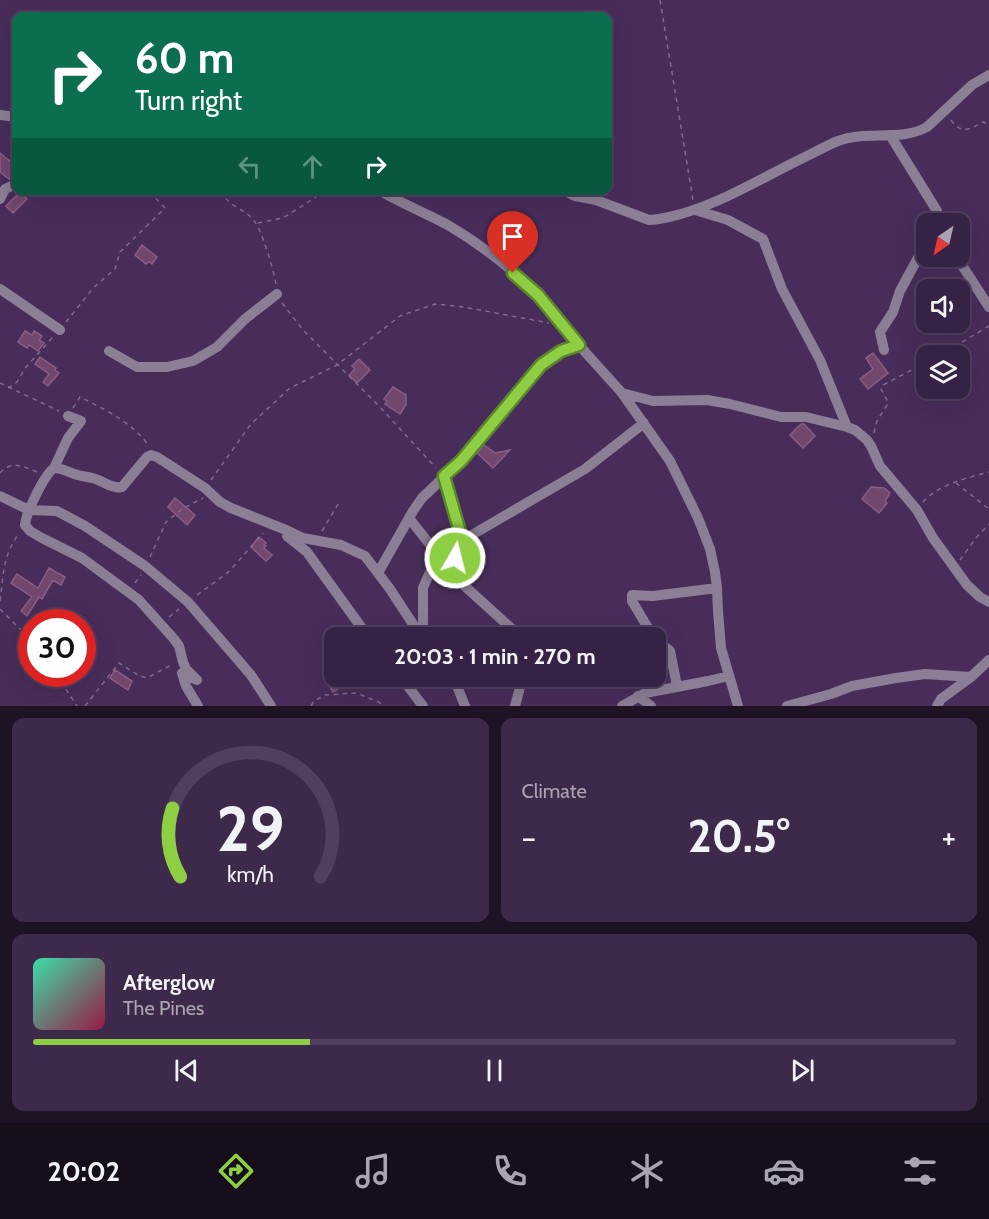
<!DOCTYPE html>
<meta charset="utf-8">
<style>
body{margin:0;font-family:Cabin,sans-serif;background:#3d2a4b;color:#f1f3f6;height:100vh;display:flex;flex-direction:column;font-size:22px;white-space:nowrap}
*{box-sizing:border-box;margin:0}
p{font-size:20px;color:#aaa4b2}
.icon{flex:none;width:33px;height:33px;fill:none;stroke:currentColor;stroke-width:2;stroke-linecap:round;stroke-linejoin:round}
.map{position:relative;height:706px;overflow:hidden}
.details{display:flex;flex-direction:column;gap:12px;padding:12px;background:#1e1325;flex:1}
.details>*{flex:none}
.guide{position:absolute;left:12px;top:12px;width:600px;height:183px;border-radius:12px;box-shadow:0 6px 24px #0002,0 0 0 2px #503f5d;background:#0b6e4f;color:#fff;overflow:hidden}
.needle{width:39px;rotate:214deg}
.tools{position:absolute;left:916px;top:213px;display:grid;gap:12px}
.tools a{display:grid;place-items:center;width:54px;height:54px;border-radius:12px;background:#362244;box-shadow:0 6px 24px #0002,0 0 0 2px #503f5d;font-size:30px}
.speed{position:absolute;left:18px;top:609px;display:flex;gap:12px;font-size:30px;font-weight:700;text-align:center}
.speed>*{display:grid;place-content:center;width:78px;height:78px;border-radius:50%;background:#362244;box-shadow:0 6px 24px #0002,0 0 0 2px #503f5d;line-height:1}
.speed .limit{border:9px solid #d22;background:#fff;color:#111}
.pin{position:absolute;display:grid;place-items:center;width:51px;height:51px;color:#fff;margin:-62px -26px;border-radius:50% 50% 50% 0;rotate:-45deg;box-shadow:0 0 6px #0007}
.pin .icon{rotate:45deg}
.me{position:absolute;width:66px;margin:-33px;rotate:8deg;stroke-linejoin:round;filter:drop-shadow(0 0 4px #0008)}
.turn{display:flex;align-items:center;gap:21px;height:126px;padding:0 24px;font-size:27px}
.turn .icon{width:78px;height:78px;stroke-width:2.5}
.turn b{display:block;font-size:42px;line-height:51px}
.lanes{display:flex;align-items:center;height:57px;padding:0 24px;background:#0003;justify-content:center;gap:30px;direction:ltr}
.lanes .off{opacity:.35}
.big{font-size:45px;font-weight:800;line-height:1.1}
.details .widget{flex:1;display:flex;flex-direction:column;justify-content:center;gap:9px;min-width:0;padding:0 21px;border-radius:12px;background:#3d2a4b}
.details .dial{align-items:center;gap:0}
.dial svg{height:156px;overflow:visible;fill:none;stroke:#503f5d;stroke-width:7;stroke-linecap:round;text-anchor:middle}
.dial text{fill:#f1f3f6;stroke:none}
.song{display:flex;align-items:center;gap:18px}
.cover{width:72px;height:72px;border-radius:9px;background:linear-gradient(135deg,hsl(160 70% 55%),hsl(340 70% 35%))}
.played{height:6px;border-radius:3px;background:linear-gradient(90deg,#8ece43 30%,#503f5d 30%)}
.keys{display:flex;justify-content:space-around;direction:ltr}
.heat{display:flex;justify-content:space-between;align-items:center;font-size:33px;direction:ltr}
.details .tiles{flex:1;display:grid;gap:12px;grid-template-columns:1fr 1fr}
.widget:last-child{grid-column:span 2}
.trip{position:absolute;left:324px;top:627px;width:342px;height:60px;border-radius:12px;background:#362244;box-shadow:0 6px 24px #0002,0 0 0 2px #503f5d;font-weight:800;line-height:60px;text-align:center}
.dock{display:flex;height:96px;justify-content:space-around;align-items:center;background:#160e1b;color:#aaa4b2}
.dock .icon{width:42px;height:42px}
.dock .current{color:#8ece43}
.dock b{font-size:27px;color:#f1f3f6}
.map>svg:first-child{display:block}
</style>
<div class="map">
<svg width="989" height="706" viewBox="0 0 989 706">
<rect width="100%" height="100%" fill="#482d5a"/>
<path fill="#72476e" stroke="#8a5d85" stroke-width="1.5" d="M0 153 16 166V170L9 179 0 172Z
M20 192 27 199 13 213 6 206Z
M142 245 157 257 152 264 149 262 146 264 135 255Z
M25 331 32 335 34 331 42 336 39 340 44 343 38 351 29 345 27 348 18 342Z
M873 353 888 373 868 389 860 379 873 369 866 358Z
M40 357 56 368 55 370 59 373 48 386 43 382 49 374 35 364Z
M359 359 370 370 357 383 349 375 355 369 352 366Z
M393 387 406 395V405L400 414 385 404 387 401 384 399Z
M801 424H804L815 436 803 448 790 435Z
M484 445 495 453 510 450 493 468 477 453Z
M871 487 884 488 890 493 885 501 887 503 879 513 862 499Z
M175 498 195 515 187 525 168 507Z
M259 537 266 543 264 545 266 546 264 548 272 555 266 561 251 547Z
M49 568 65 577 61 585 53 580 42 599 39 597 27 616 21 611 32 597 11 583 17 574 38 588Z
M115 670 132 681 128 690 110 678Z
M334 670V676H345L349 682 333 692 323 676Z"/>
<g fill="none" stroke-linecap="round" stroke-linejoin="round">
<path stroke="#7f6b8d" stroke-width="1.5" stroke-dasharray="4.5 4.5" stroke-linecap="butt" d="M660 0 693 200
M951 120C961 135 971 129 983 122L989 124
M222 190C227 208 246 208 255 222 262 231 274 271 276 284
M258 223 283 218 327 190
M282 303 303 330 379 406 436 468
M66 322 94 287 115 269 120 252 165 208 148 190
M939 356 989 326
M0 383 59 411
M8 388 17 382 26 367 53 337
M73 408 80 397C103 408 134 424 148 445
M874 433 877 421 887 405 888 402 881 389 883 385 927 362
M0 473C11 460 23 466 37 472
M211 480 251 424 290 388 337 365 400 316 435 304 464 307 549 323
M956 483 989 509
M923 502C939 484 967 478 989 472
M322 531 340 501
M150 557 166 522 182 509 203 498
M960 560 976 538 989 524
M135 583 141 575
M197 595 226 574 234 566 263 533
M0 601C4 573 2 558 19 533
M0 609 32 641
M169 617 179 609
M56 674 77 706
M85 706 119 663 138 675 147 678 173 664
M311 706 314 701 325 695 356 693 379 702 383 706"/>
<path stroke="#8b7e95" stroke-width="10" d="M0 115 16 117
M890 135 937 211 940 224
M379 190C400 203 424 212 446 224 479 243 511 268 538 295L586 353 622 393 670 461 698 518 710 549 715 572 717 588 718 611 721 648 738 706
M564 190 575 196 596 200 649 220C660 220 670 217 681 214 726 201 767 175 809 155 819 150 828 145 838 141 867 130 900 142 927 127L972 85 989 75
M0 199 5 189 16 184
M695 210 728 220 763 239 782 289 820 360 847 427
M956 256 989 307
M0 289 60 330
M884 350 880 332 893 312 900 291 920 254 927 244
M109 351 137 367H167L193 361 217 347 245 319 277 294
M622 393 653 401 707 400 730 404 781 417H806L847 427 855 430 867 440 871 446 880 466 917 510 933 538 967 585 980 597 989 602
M54 468 68 438 81 421 68 416
M444 476 461 532 452 573
M0 496 29 510 57 511 85 526 145 566 188 602 251 675 271 706
M409 518 457 579 512 629 517 638
M287 536 307 552 369 638
M458 543 585 469 644 423
M378 573 413 511 422 498 461 461 541 365 560 351 579 345
M423 638V588L438 554
M654 638 632 601V595L653 596 717 588
M656 640 670 651 677 686
M400 676 423 706
M453 676 465 706
M638 696 651 706
M198 706 186 686 182 673 197 680 186 669 183 662 179 646 174 639 139 600 82 558 42 538 30 531 25 525C26 513 44 475 54 468 63 468 69 473 78 475 85 477 92 477 98 480 106 483 113 489 122 487L147 457 151 455 157 457 205 488 220 502 231 508 286 530 303 538 341 545 365 556 390 589 422 638
M515 706 523 676
M622 706 645 693 708 681 729 676
M787 706 831 694 852 686 896 678 925 674 971 677
M937 706 941 699 971 677 989 660"/>
</g>
<g fill="none" stroke-linecap="round" stroke-linejoin="round">
<defs>
<path id="route" d="M455 558 460 532 444 476 461 461 541 365 561 351 579 345 538 295 513 273"/>
</defs>
<use href="#route" stroke="#5c862c" stroke-width="15"/>
<use href="#route" stroke="#8ece43" stroke-width="10"/>
</g>
</svg>
<div class="tools">
<a><svg class="needle" viewBox="-14 -14 28 28"><path d="M0-13l5 13h-10z" fill="#e53935"/><path d="M0 13l5-13h-10z" fill="#aaa4b2"/></svg></a>
<a><svg class="icon" aria-label="sound" viewBox="0 0 24 24"><path d="M4 9h4l5-4v14l-5-4H4zM17 9q2 3 0 6"/></svg></a>
<a><svg class="icon" aria-label="layers" viewBox="0 0 24 24"><path d="M12 4l9 5-9 5-9-5zM3 14l9 5 9-5"/></svg></a>
</div>
<div class="speed"><div class="limit">30</div></div>
<div class="pin" style="left:513px;top:273px;background:#d93025"><svg class="icon" aria-label="arrive" viewBox="0 0 24 24"><path d="M6 21V4h12l-3 4 3 4H6"/></svg></div>
<svg class="me" style="left:455px;top:558px" viewBox="-20 -20 40 40"><circle r="17" fill="#8ece43" stroke="#fff" stroke-width="3"/><path d="M0-11L8 9 0 5-8 9z" fill="#fff"/></svg>
<div class="trip">20:03 · 1 min · 270 m</div>
<div class="guide">
<div class="turn"><svg class="icon" aria-label="right" viewBox="0 0 24 24"><path d="M7 20v-9h11M14 6l5 5-5 5"/></svg><div><b>60 m</b>Turn right</div></div>
<div class="lanes"><svg class="icon off" aria-label="left" viewBox="0 0 24 24"><path d="M17 20v-9H6M10 6l-5 5 5 5"/></svg><svg class="icon off" aria-label="ahead" viewBox="0 0 24 24"><path d="M12 20V5M6 11l6-6 6 6"/></svg><svg class="icon" aria-label="right" viewBox="0 0 24 24"><path d="M7 20v-9h11M14 6l5 5-5 5"/></svg></div>
</div>
</div>
<section class="details">
<div class="tiles">
<div class="widget dial"><svg viewBox="0 0 100 80">
<path d="M14 69A42 42 0 1 1 86 69"/>
<path d="M14 69A42 42 0 0 1 10 34" stroke="#8ece43"/>
<text x="50" y="56" font-size="32" font-weight="700">29</text>
<text x="50" y="72" font-size="11">km/h</text>
</svg></div>
<div class="widget"><p>Climate</p>
<div class="heat"><a>−</a><b class="big">20.5°</b><a>+</a></div>
</div>
<div class="widget">
<div class="song"><i class="cover"></i><div><b>Afterglow</b><p>The Pines</p></div></div>
<div class="played"></div>
<div class="keys"><svg class="icon" aria-label="previous" viewBox="0 0 24 24"><path d="M18 5L8 12l10 7zM5 5v14"/></svg><svg class="icon" aria-label="pause" viewBox="0 0 24 24"><path d="M8 5v14M16 5v14"/></svg><svg class="icon" aria-label="next" viewBox="0 0 24 24"><path d="M6 5l10 7-10 7zM19 5v14"/></svg></div>
</div>
</div>
</section>
<nav class="dock">
<b>20:02</b>
<svg class="icon current" aria-label="directions" viewBox="0 0 24 24"><path d="M12 3l9 9-9 9-9-9zM9 14v-3h6M13 9l2 2-2 2"/></svg>
<svg class="icon" aria-label="music" viewBox="0 0 24 24"><path d="M9 18V5l10-2v13"/><circle cx="6" cy="18" r="3"/><circle cx="16" cy="16" r="3"/></svg>
<svg class="icon" aria-label="phone" viewBox="0 0 24 24"><path d="M5 4h4l2 5-3 2q2 4 5 5l2-3 5 2v4C11 20 4 13 5 4z"/></svg>
<svg class="icon" aria-label="climate" viewBox="0 0 24 24"><path d="M12 3v18M4 7l16 10M4 17L20 7"/></svg>
<svg class="icon" aria-label="car" viewBox="0 0 24 24"><path d="M5 17H2v-5l4-1 3-4h7l3 4 3 1v5h-3M9 17h6M6 11h13"/><circle cx="7" cy="17" r="2"/><circle cx="17" cy="17" r="2"/></svg>
<svg class="icon" aria-label="filters" viewBox="0 0 24 24"><path d="M4 7h16M4 17h16"/><circle cx="9" cy="7" r="2"/><circle cx="15" cy="17" r="2"/></svg>
</nav>
